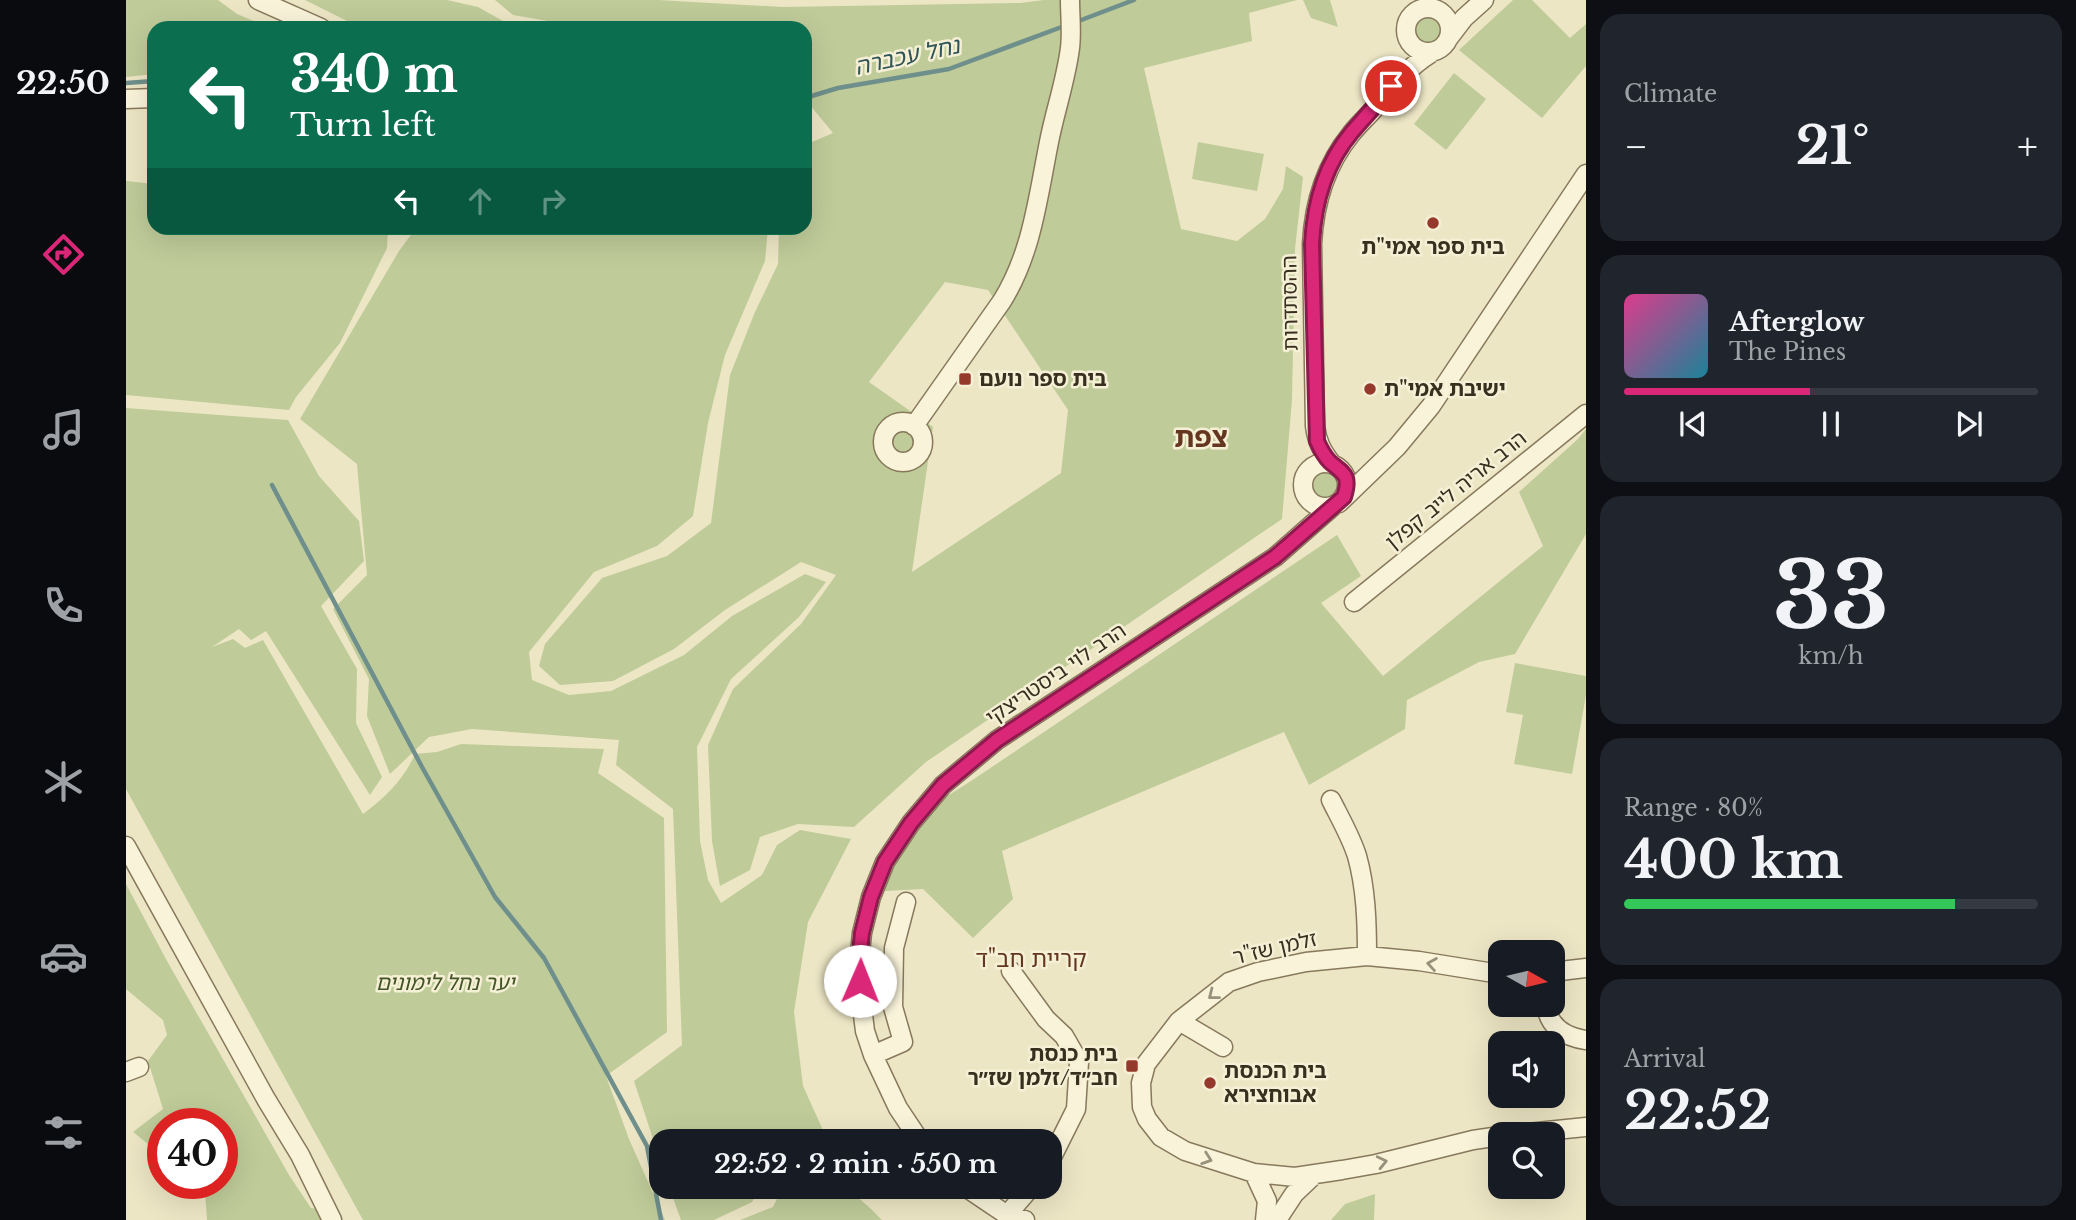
<!DOCTYPE html>
<meta charset="utf-8">
<style>
body{margin:0;font-family:"Libre Baskerville","Noto Sans Hebrew",serif;background:#20242c;color:#f1f3f6;height:100vh;display:flex;flex-direction:column;font-size:26px;white-space:nowrap}
*{box-sizing:border-box;margin:0}
p{font-size:23px;color:#9ea1a6}
.icon{flex:none;width:38px;height:38px;fill:none;stroke:currentColor;stroke-width:2;stroke-linecap:round;stroke-linejoin:round}
.map{position:relative;flex:1;overflow:hidden}
.sheet{display:flex;flex-direction:column;gap:14px;padding:14px;background:#0d0f14;width:490px}
.sheet>*{flex:none}
.guide{position:absolute;left:21px;top:21px;width:665px;height:214px;border-radius:21px;box-shadow:0 7px 28px #0002;background:#0b6e4f;color:#fff;overflow:hidden}
.needle{width:46px;rotate:98deg}
.tools{position:absolute;left:1362px;top:940px;display:grid;gap:14px}
.tools a{display:grid;place-items:center;width:77px;height:77px;border-radius:14px;background:#171b24;box-shadow:0 7px 28px #0002;font-size:35px}
.speed{position:absolute;left:21px;top:1108px;display:flex;gap:14px;font-size:35px;font-weight:700;text-align:center}
.speed>*{display:grid;place-content:center;width:91px;height:91px;border-radius:50%;background:#171b24;box-shadow:0 7px 28px #0002;line-height:1}
.speed .limit{border:10px solid #d22;background:#fff;color:#111}
.pin{position:absolute;display:grid;place-items:center;width:60px;height:60px;color:#fff;margin:-30px;border:4px solid #fff;border-radius:50%;box-shadow:0 2px 7px #0007}
.me{position:absolute;width:77px;margin:-38px;rotate:1deg;stroke-linejoin:round;filter:drop-shadow(0 0 5px #0008)}
.turn{display:flex;align-items:center;gap:24px;height:147px;padding:0 28px;font-size:32px}
.turn .icon{width:91px;height:91px;stroke-width:2.5}
.turn b{display:block;font-size:49px;line-height:60px}
.lanes{display:flex;align-items:center;height:66px;padding:0 28px;background:#0003;justify-content:center;gap:35px;direction:ltr}
.lanes .off{opacity:.35}
.big{font-size:52px;font-weight:800;line-height:1.1}
.sheet .tile{flex:1;display:flex;flex-direction:column;justify-content:center;gap:10px;min-width:0;padding:0 24px;border-radius:21px;background:#20242c}
.sheet .dial{align-items:center;gap:0}
.dial b{font-size:91px;line-height:1}
.song{display:flex;align-items:center;gap:21px}
.cover{width:84px;height:84px;border-radius:10px;background:linear-gradient(135deg,hsl(330 70% 55%),hsl(190 70% 35%))}
.played{height:7px;border-radius:4px;background:linear-gradient(90deg,#db2777 45%,#363941 45%)}
.keys{display:flex;justify-content:space-around;direction:ltr}
.heat{display:flex;justify-content:space-between;align-items:center;font-size:38px;direction:ltr}
.charge{height:10px;border-radius:5px;background:linear-gradient(90deg,#34c759 80%,#363941 0)}
.trip{position:absolute;left:523px;top:1129px;width:413px;height:70px;border-radius:21px;background:#171b24;box-shadow:0 7px 28px #0002;font-weight:800;line-height:70px;text-align:center}
main{display:flex;flex:1;min-height:0}
.tabs{display:flex;flex-direction:column;width:126px;justify-content:space-around;align-items:center;background:#090b0e;color:#9ea1a6}
.tabs .icon{width:49px;height:49px}
.tabs .active{color:#db2777}
.tabs b{font-size:32px;color:#f1f3f6}
.map>svg:first-child{display:block}
</style>
<main>
<nav class="tabs">
<b>22:50</b>
<svg class="icon active" aria-label="directions" viewBox="0 0 24 24"><path d="M12 3l9 9-9 9-9-9zM9 14v-3h6M13 9l2 2-2 2"/></svg>
<svg class="icon" aria-label="music" viewBox="0 0 24 24"><path d="M9 18V5l10-2v13"/><circle cx="6" cy="18" r="3"/><circle cx="16" cy="16" r="3"/></svg>
<svg class="icon" aria-label="phone" viewBox="0 0 24 24"><path d="M5 4h4l2 5-3 2q2 4 5 5l2-3 5 2v4C11 20 4 13 5 4z"/></svg>
<svg class="icon" aria-label="climate" viewBox="0 0 24 24"><path d="M12 3v18M4 7l16 10M4 17L20 7"/></svg>
<svg class="icon" aria-label="car" viewBox="0 0 24 24"><path d="M5 17H2v-5l4-1 3-4h7l3 4 3 1v5h-3M9 17h6M6 11h13"/><circle cx="7" cy="17" r="2"/><circle cx="17" cy="17" r="2"/></svg>
<svg class="icon" aria-label="filters" viewBox="0 0 24 24"><path d="M4 7h16M4 17h16"/><circle cx="9" cy="7" r="2"/><circle cx="15" cy="17" r="2"/></svg>
</nav>
<div class="map">
<svg width="1460" height="1220" viewBox="0 0 1460 1220">
<rect width="100%" height="100%" fill="#ede6c5"/>
<path fill="#bfcb99" fill-rule="evenodd" d="M0 0H92L111 14 144 28H28V74L0 77Z
M179 0H321L352 7 384 25 398 28H235Z
M369 0H532L657 7 894 3 918 0H1171L1123 13 1126 41 1018 68 1055 229 1111 241 1139 219 1157 189 1160 166 1177 177 1169 249 1166 400 1156 519 800 762 728 827 672 824 634 837 624 870 594 886 586 841 582 745 607 689 675 624 710 575 675 562 599 610 548 649 487 681 434 685 413 666 419 644 476 578 541 556 585 523 604 375 629 312 652 264 653 228H679V145L707 133 679 99V28H432L427 22 387 15ZM819 282 862 290 942 410 935 473 786 572 807 427 743 382Z
M1177 0H1204L1212 27 1185 18Z
M1387 0H1406L1444 38 1460 24V66L1416 118 1333 50Z
M1289 30a13 13 0 1 1 26 0a13 13 0 1 1-26 0Z
M1328 73 1360 99 1320 150 1288 124Z
M1072 142 1138 154 1131 191 1066 179Z
M0 181 28 184V228H262L261 248 214 343 170 397 163 410 0 395Z
M290 228H642L639 261 599 355 582 423 567 516 531 546 468 572 403 652 406 680 443 695 485 691 558 655 606 616 679 574 700 582 673 617 605 679 571 747 574 841 582 880 595 903 636 875 651 845 674 830 725 839 682 922 668 1012 677 1086 702 1141H536L535 1163 508 1081 556 1045 547 809 490 765 493 740 346 729 303 737 264 774 241 716 243 679 207 609 241 575 231 464 174 419 273 251Z
M0 408 162 420 193 476 233 521 238 561 195 606 231 669 230 723 256 777 244 795 140 631 125 640 113 629 86 647 107 639 119 648 137 640 237 814C259 798 278 779 289 754L311 752 335 744 478 749 472 773 538 818 541 1032 480 1076 503 1139 539 1220H237L0 789Z
M1460 429V534L1389 654 1353 662 1281 700 1279 729 1183 785 1158 732 876 851 887 899 847 938 797 889 740 892 804 807 845 781 1211 535 1235 576 1195 603 1257 676 1417 546 1393 492 1452 439Z
M1184 485a15 15 0 1 1 30 0a15 15 0 1 1-30 0Z
M1389 663 1460 676V695L1446 774 1388 764 1397 715 1380 712Z
M0 884 41 961 163 1175 185 1208 192 1209 195 1220H81L79 1191 70 1183H96V1124H37V1156L7 1132 37 1109 22 1061 41 1035 37 1020 0 989Z
M657 1186C672 1186 697 1183 712 1187 728 1191 744 1208 756 1220H614L647 1207Z
M543 1187V1186L635 1187 626 1202 588 1220H555Z
M1249 1194 1248 1220H1205L1219 1204Z"/>
<g fill="none" stroke-linecap="round" stroke-linejoin="round">
<path stroke="#6e8f8b" stroke-width="4.5" d="M950 22 1008 0
M0 83 28 81
M679 98 712 88 823 69 941 25
M146 485 296 767 369 897 418 958 521 1146 535 1220"/>
<defs>
<path id="minor" d="M132 0 195 28
M1280 30a22 22 0 1 1 44 0a22 22 0 1 1-44 0Z
M1322 39 1338 18 1358 0
M0 99 28 98
M757 442a20 20 0 1 1 40 0a20 20 0 1 1-40 0Z
M788 426 876 301C906 253 912 197 923 142 929 111 940 80 944 48 946 32 944 16 944 0
M1177 485a22 22 0 1 1 44 0a22 22 0 1 1-44 0Z
M1206 464C1196 451 1191 442 1189 426L1186 244C1188 203 1199 166 1225 134 1232 125 1240 118 1247 110 1265 88 1281 68 1305 53
M1213 503 1271 447 1305 406 1460 174
M1228 602 1460 414
M1205 800C1214 818 1225 837 1231 856 1240 888 1241 923 1241 956
M0 846 140 1099 174 1155 206 1220
M885 971 920 1019 938 1036 953 1062 950 1109 924 1161
M1426 972 1460 968
M1374 974 1293 961 1241 956 1180 962 1132 972 1103 982 1053 1021 1020 1064 1015 1083 1016 1107 1021 1119 1035 1137 1059 1151 1128 1173 1169 1177 1216 1170 1250 1164 1347 1140 1374 1136
M1420 1004C1422 1027 1439 1037 1460 1040
M1053 1021 1097 1047
M747 1055 777 1042 767 1007 768 948 780 902
M0 1072 13 1067
M1390 1134 1460 1127
M794 1141 772 1108 747 1055 739 1031 735 999 733 963 736 933 745 897 759 862 785 823 817 785 871 740 1149 557 1207 506
M1128 1173 1141 1201 1139 1220
M838 1186 881 1215 899 1220
M881 1215 906 1186
M1151 1220 1168 1194 1189 1174"/>
</defs>
<use href="#minor" stroke="#88795c" stroke-width="21"/>
<use href="#minor" stroke="#f8f3d9" stroke-width="18"/>
</g>
<defs><path id="oneway-chevron" d="M-2-3.5L2.5 0L-2 3.5" fill="none" stroke-width="1.6" stroke-linecap="round" stroke-linejoin="round" transform="scale(1.75)"/></defs>
<g stroke="#98917c">
<use href="#oneway-chevron" transform="translate(1306 964) rotate(-171)"/>
<use href="#oneway-chevron" transform="translate(1087 995) rotate(142)"/>
<use href="#oneway-chevron" transform="translate(1081 1159) rotate(19)"/>
<use href="#oneway-chevron" transform="translate(1256 1162) rotate(-13)"/>
</g>
<g fill="none" stroke-linecap="round" stroke-linejoin="round">
<defs>
<path id="route" d="M734 981 733 962 736 933 745 897 759 862 785 823 817 785 871 740 1149 557 1218 497C1225 475 1218 474 1204 462 1198 456 1194 448 1191 441L1186 244C1188 203 1199 164 1226 132 1239 117 1253 102 1265 86"/>
</defs>
<use href="#route" stroke="#8e194d" stroke-width="18"/>
<use href="#route" stroke="#db2777" stroke-width="12"/>
</g>
<g fill="#96392d" stroke="#f5f0d5" stroke-width="2.5">
<circle cx="1307" cy="223" r="7"/>
<rect x="832" y="372" width="14" height="14" rx="3.5"/>
<circle cx="1244" cy="389" r="7"/>
<rect x="999" y="1059" width="14" height="14" rx="3.5"/>
<circle cx="1084" cy="1083" r="7"/>
</g>
<g text-anchor="middle" stroke-width="5" stroke-linejoin="round" paint-order="stroke">
<g font-size="21" font-weight="bold" fill="#382f1f" stroke="#f5f0d5" text-anchor="start">
<text x="1307" y="254" text-anchor="middle">בית ספר אמי"ת</text>
<text x="853" y="386">בית ספר נועם</text>
<text x="1258" y="396">ישיבת אמי"ת</text>
<text x="992" y="1061" text-anchor="end">בית כנסת<tspan x="992" dy="24">חב״ד/זלמן שז״ר</tspan></text>
<text x="1098" y="1078">בית הכנסת<tspan x="1098" dy="24">אבוחצירא</tspan></text>
</g>
<g font-size="21" fill="#382f1f" stroke="#f5f0d5">
<text transform="translate(1164 303) rotate(-91)" y="7">ההסתדרות</text>
<text transform="translate(1330 490) rotate(-39)" y="7">הרב אריה לייב קפלן</text>
<text transform="translate(930 674) rotate(-34)" y="7">הרב לוי ביסטריצקי</text>
<text transform="translate(1149 948) rotate(-13)" y="7">זלמן שז"ר</text>
</g>
<g font-size="21" font-style="italic" fill="#435426" stroke="#f5f0d5">
<text x="319" y="990">יער נחל לימונים</text>
</g>
<g font-size="23" font-style="italic" fill="#2f5558" stroke="#f5f0d5">
<text transform="translate(781 56) rotate(-12)" y="8">נחל עכברה</text>
</g>
<g font-size="23" fill="#643620" stroke="#f5f0d5">
<text x="905" y="967">קריית חב"ד</text>
</g>
<g font-size="28" font-weight="bold" fill="#643620" stroke="#f5f0d5">
<text x="1075" y="447">צפת</text>
</g>
</g>
</svg>
<div class="tools">
<a><svg class="needle" viewBox="-14 -14 28 28"><path d="M0-13l5 13h-10z" fill="#e53935"/><path d="M0 13l5-13h-10z" fill="#9ea1a6"/></svg></a>
<a><svg class="icon" aria-label="sound" viewBox="0 0 24 24"><path d="M4 9h4l5-4v14l-5-4H4zM17 9q2 3 0 6"/></svg></a>
<a><svg class="icon" aria-label="search" viewBox="0 0 24 24"><circle cx="10" cy="10" r="6"/><path d="M15 15l6 6"/></svg></a>
</div>
<div class="speed"><div class="limit">40</div></div>
<div class="pin" style="left:1265px;top:86px;background:#d93025"><svg class="icon" aria-label="arrive" viewBox="0 0 24 24"><path d="M6 21V4h12l-3 4 3 4H6"/></svg></div>
<svg class="me" style="left:734px;top:981px" viewBox="-20 -20 40 40"><circle r="19" fill="#fff"/><path d="M0-13L10 11 0 6-10 11z" fill="#db2777"/></svg>
<div class="trip">22:52 · 2 min · 550 m</div>
<div class="guide">
<div class="turn"><svg class="icon" aria-label="left" viewBox="0 0 24 24"><path d="M17 20v-9H6M10 6l-5 5 5 5"/></svg><div><b>340 m</b>Turn left</div></div>
<div class="lanes"><svg class="icon" aria-label="left" viewBox="0 0 24 24"><path d="M17 20v-9H6M10 6l-5 5 5 5"/></svg><svg class="icon off" aria-label="ahead" viewBox="0 0 24 24"><path d="M12 20V5M6 11l6-6 6 6"/></svg><svg class="icon off" aria-label="right" viewBox="0 0 24 24"><path d="M7 20v-9h11M14 6l5 5-5 5"/></svg></div>
</div>
</div>
<section class="sheet">
<div class="tile"><p>Climate</p>
<div class="heat"><a>−</a><b class="big">21°</b><a>+</a></div>
</div>
<div class="tile">
<div class="song"><i class="cover"></i><div><b>Afterglow</b><p>The Pines</p></div></div>
<div class="played"></div>
<div class="keys"><svg class="icon" aria-label="previous" viewBox="0 0 24 24"><path d="M18 5L8 12l10 7zM5 5v14"/></svg><svg class="icon" aria-label="pause" viewBox="0 0 24 24"><path d="M8 5v14M16 5v14"/></svg><svg class="icon" aria-label="next" viewBox="0 0 24 24"><path d="M6 5l10 7-10 7zM19 5v14"/></svg></div>
</div>
<div class="tile dial"><b>33</b><p>km/h</p></div>
<div class="tile"><p>Range · 80%</p><b class="big">400 km</b><div class="charge"></div></div>
<div class="tile"><p>Arrival</p><b class="big">22:52</b></div>
</section>
</main>
